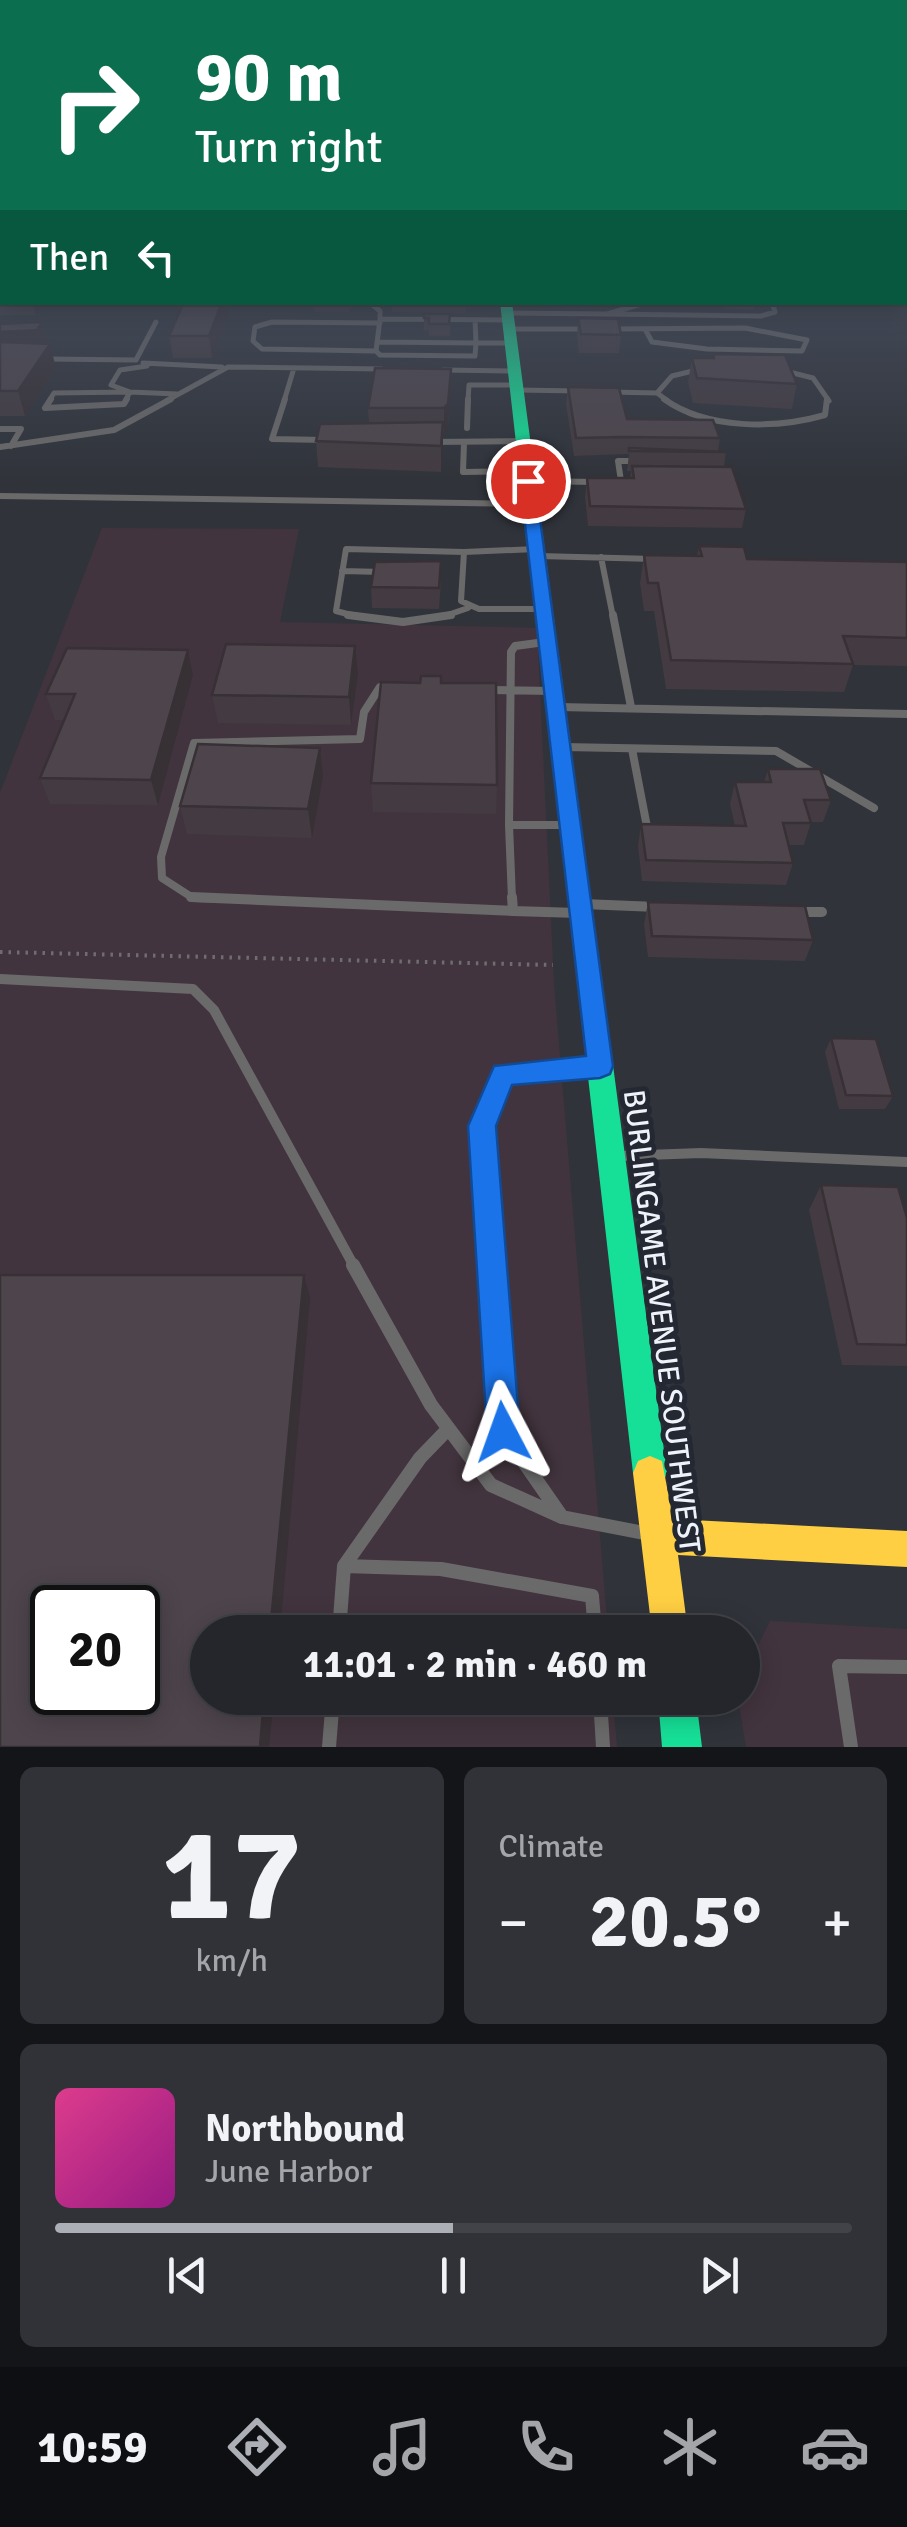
<!DOCTYPE html>
<meta charset="utf-8">
<style>
body{margin:0;font-family:Signika,sans-serif;background:#303238;color:#f1f3f6;height:100vh;display:flex;flex-direction:column;font-size:38px;white-space:nowrap}
*{box-sizing:border-box;margin:0}
p{font-size:32px;color:#a3a5a9}
.icon{flex:none;width:55px;height:55px;fill:none;stroke:currentColor;stroke-width:2;stroke-linecap:round;stroke-linejoin:round}
.map{position:relative;height:1747px;overflow:hidden}
.drawer{display:flex;flex-direction:column;gap:20px;padding:20px;background:#141518;flex:1}
.drawer>*{flex:none}
.banner{position:absolute;left:0px;top:0px;width:908px;height:305px;box-shadow:0 5px 25px #0003,0 0 0 2px #414348;background:#0b6e4f;color:#fff;overflow:hidden}
.speed{position:absolute;left:30px;top:1585px;display:flex;gap:20px;font-size:50px;font-weight:700;text-align:center}
.speed>*{display:grid;place-content:center;width:130px;height:130px;border-radius:50%;background:#24262c;box-shadow:0 5px 25px #0003,0 0 0 2px #414348;line-height:1}
.speed .limit{border:5px solid #111;border-radius:15px;background:#fff;color:#111}
.pin{position:absolute;display:grid;place-items:center;width:85px;height:85px;color:#fff;margin:-42px;border:5px solid #fff;border-radius:50%;box-shadow:0 2px 10px #0007}
.me{position:absolute;width:110px;margin:-55px;rotate:356deg;stroke-linejoin:round;filter:drop-shadow(0 0 8px #0008)}
.turn{display:flex;align-items:center;gap:35px;height:210px;padding:0 30px;font-size:45px}
.turn .icon{width:130px;height:130px;stroke-width:2.5}
.turn b{display:block;font-size:70px;line-height:85px}
.then{display:flex;align-items:center;height:95px;padding:0 30px;background:#0003;gap:20px;font-size:38px}
.big{font-size:75px;font-weight:700;line-height:1.1}
.drawer .widget{flex:1;display:flex;flex-direction:column;justify-content:center;gap:15px;min-width:0;padding:0 35px;border-radius:15px;background:#303238}
.drawer .dial{align-items:center;gap:0}
.dial b{font-size:130px;line-height:1}
.song{display:flex;align-items:center;gap:30px}
.cover{width:120px;height:120px;border-radius:15px;background:linear-gradient(135deg,hsl(330 70% 55%),hsl(310 70% 35%))}
.played{height:10px;border-radius:5px;background:linear-gradient(90deg,#acafb6 50%,#414348 50%)}
.keys{display:flex;justify-content:space-around;direction:ltr}
.heat{display:flex;justify-content:space-between;align-items:center;font-size:55px;direction:ltr}
.drawer .tiles{flex:1;display:grid;gap:20px;grid-template-columns:1fr 1fr}
.widget:last-child{grid-column:span 2}
.trip{position:absolute;left:190px;top:1615px;width:570px;height:100px;border-radius:50px;background:#24262c;box-shadow:0 5px 25px #0003,0 0 0 2px #414348;font-weight:700;line-height:100px;text-align:center}
.tab-bar{display:flex;height:160px;justify-content:space-around;align-items:center;background:#0e0f12;color:#a3a5a9}
.tab-bar .icon{width:70px;height:70px}
.tab-bar .selected{color:#acafb6}
.tab-bar b{font-size:45px;color:#f1f3f6}
.map>svg:first-child{display:block}
</style>
<div class="map">
<svg width="907" height="1747" viewBox="0 0 907 1747">
<rect width="100%" height="100%" fill="#30333a"/>
<path fill="#42343e" fill-rule="evenodd" d="M102 528 299 529 280 622 537 628 554 984 608 1632H208V1698H613L617 1747H0V793ZM52 1608H138V1692H52Z
M770 1621 907 1629V1747H746L738 1698H742L743 1676Z"/>
<g fill="none" stroke-linecap="round" stroke-linejoin="round">
<path stroke="#6e6e70" stroke-width="4" stroke-dasharray="2.5 6" stroke-linecap="butt" d="M0 952 553 965"/>
<path stroke="#6b6a6a" stroke-width="5" d="M59 302H109
M369 302 380 311V319
M508 313 607 314 648 302
M607 314 761 316 775 312 772 302
M509 320 380 319 376 351 380 355 475 356 476 343H512
M510 329H587
M608 329 745 328 807 340 802 351 707 349 652 342 645 329
M377 342 476 343 475 320
M376 351 262 349 253 341 255 327 272 322 380 323
M47 359 136 360 156 322
M143 363 222 367
M147 366 120 370 111 385 130 392 177 394
M443 370 515 371
M781 370 813 378 829 401
M517 390 579 391
M609 392 657 393 668 401
M657 393 672 376 701 369
M49 401 54 393 130 392 125 401
M166 401 228 367 382 369
M284 401 294 368
M468 401 469 385H516"/>
<path stroke="#6b6a6a" stroke-width="6" d="M51 399 45 408 124 404 127 399
M285 399 272 439 325 440
M664 399C707 430 776 429 825 415L827 399
M467 428 468 399
M0 429H21L11 446
M431 442 523 441
M464 443 463 472 527 471
M0 447 114 430 171 399
M528 481 597 482
M613 482 621 481 618 461H639
M0 496 530 504
M536 549 464 552 461 601 479 609H543
M539 556 654 559
M601 557 613 617
M342 571 383 572
M359 617 336 611 346 549 464 552
M442 617 468 608"/>
<path stroke="#6b6a6a" stroke-width="8" d="M348 615 403 622 451 615
M613 615 631 707
M486 690 553 691
M558 707 907 714
M563 747 776 751 874 808
M632 749 648 832
M509 825 511 652 515 646 545 642
M229 899 193 898 162 878 161 857 194 743 360 739 364 712 380 687H391
M512 899 509 825H567"/>
<path stroke="#6b6a6a" stroke-width="10" d="M191 897 513 911
M512 897 513 911 578 913
M583 904 657 907
M798 912H822
M0 979 193 989 214 1010 355 1268
M619 1156 701 1153 907 1162
M492 1268 482 1126 503 1074 598 1066"/>
<path stroke="#6b6a6a" stroke-width="14" d="M353 1265 431 1405 491 1485 562 1517
M492 1265 503 1432 562 1517 649 1534
M344 1566 420 1458 448 1429
M339 1632 344 1566 441 1569 592 1596 595 1632
M600 1698 603 1747
M329 1747 333 1698
M851 1747 839 1666 907 1667"/>
<path fill="#16e098" fill-rule="evenodd" d="M905 238H907V244H905Z
M500 302H512L667 1473 662 1485 650 1490 638 1485 633 1473Z
M658 1698H696L702 1747H662Z"/>
<path fill="#ffcf43" fill-rule="evenodd" d="M650 1456 662 1461 673 1519 907 1531V1567L678 1555 688 1632H652L633 1473 638 1461Z"/>
</g>
<path fill="#433b41" d="M905 247 907 248V305L904 302H905Z
M0 266H2V302H44L36 315H0Z
M184 302H233L212 358H173L169 336Z
M313 302H351L349 312H314Z
M392 302H466V313L392 312Z
M546 302H600L577 307H547Z
M724 302H756L754 310 727 309Z
M424 314H450V336H429V330H424Z
M578 318 621 335 619 353H579L577 336Z
M0 324 47 344 56 368 25 416H0Z
M713 354 797 384 792 409 693 403 688 382 692 358H712Z
M451 369 448 429 443 433 441 472 318 467 316 441 369 423 368 408Z
M568 387 627 419 720 438 718 452H726L724 467 746 509 742 528 588 526 585 497 587 478H630L631 471H627L629 454 574 456 566 404Z
M699 546 747 559 907 562V666L853 665 844 692 666 689 654 611H644L640 583 644 555 697 556Z
M441 582 439 609 372 608 371 587Z
M188 650 193 675 158 805 50 804 40 778 64 720H55L46 694Z
M358 674 351 725 218 723 212 695Z
M441 683 497 785 496 814 373 812 371 783Z
M320 748 323 776 312 838 187 834 180 806Z
M768 769 831 800 823 822H811L804 845H789L793 863 786 885 642 881 638 846 641 824 735 826 730 804 735 782H764Z
M648 902 813 940 805 961 648 957 644 924Z
M831 1038 893 1096 885 1109H839L825 1052Z
M821 1185 907 1218V1366L842 1365 809 1210Z"/>
<path fill="#373035" d="M33 302H44L36 315Z
M222 302H233L212 358 209 336Z
M577 302H600L577 307Z
M42 322 48 346 0 357V332Z
M50 344 56 368 25 416 18 391Z
M451 369 448 429 444 434V408Z
M443 422V447L441 472V446Z
M355 646 358 674 351 725 349 697Z
M188 650 193 675 158 805 151 780Z
M320 748 323 776 312 838 308 809Z
M304 1275 310 1298 280 1632H270Z
M264 1698H274L269 1747H260Z"/>
<path fill="#4e454c" stroke="#373035" stroke-width="2.5" fill-rule="evenodd" d="M905 247 907 248V285L905 283Z
M0 266H2V292H0Z
M184 302H222L209 336H169Z
M424 314H450L449 324H429V318H424Z
M578 318 618 319 621 335 581 334Z
M42 322 37 330 0 332V324Z
M0 342 50 344 18 391H0Z
M713 354 785 355 797 384 697 378 692 358H714Z
M375 368 451 369 448 404 444 408H368Z
M568 387 619 388 627 419 713 420 720 438 622 437 576 438Z
M443 422 441 446 316 441 320 424Z
M629 448 726 452 629 451Z
M632 466 732 467 746 509 590 506 587 478H634Z
M699 546 744 547 747 559 907 562V638L843 636 853 664 671 660 658 583H648L644 555 702 556Z
M441 561 439 588 371 587 375 562Z
M226 644 355 646 349 697 212 695Z
M67 648 188 650 151 780 40 778 75 694H46Z
M421 676H441V683H496L497 785 371 783 381 682 420 683Z
M198 744 320 748 308 809 180 806Z
M768 769H820L831 800H804L811 823H783L793 863 646 860 641 824 746 826 735 782H771Z
M648 902 805 906 813 940 652 936Z
M831 1038 876 1039 893 1096 846 1095Z
M821 1185 898 1187 907 1218V1345L857 1344Z
M0 1275H304L270 1632H208V1698H264L260 1747H0ZM52 1608H138V1692H52Z"/>
<linearGradient id="sky" x2="0" y2="1"><stop stop-color="#1a1c20"/><stop offset="0.49" stop-color="#485060"/><stop offset="1" stop-color="#485060" stop-opacity="0"/></linearGradient>
<rect width="907" height="479" fill="url(#sky)"/>
<path fill="#1a73e8" stroke="#114b97" stroke-width="2.5" d="M528 476 535 481 613 1066 610 1074 600 1078 512 1085 496 1126 520 1432 515 1444 503 1449 491 1444 487 1432 468 1126 494 1066 586 1056 520 481Z"/>
<g text-anchor="middle" stroke-width="10" stroke-linejoin="round" paint-order="stroke">
<g font-size="30" fill="#eff2f9" stroke="#232833">
<text transform="translate(662 1321) rotate(83)" y="10">BURLINGAME AVENUE SOUTHWEST</text>
</g>
</g>
</svg>
<div class="speed"><div class="limit">20</div></div>
<div class="pin" style="left:528px;top:481px;background:#d93025"><svg class="icon" aria-label="arrive" viewBox="0 0 24 24"><path d="M6 21V4h12l-3 4 3 4H6"/></svg></div>
<svg class="me" style="left:503px;top:1432px" viewBox="-20 -20 40 40"><path d="M0-17L14 15 0 8-14 15z" fill="#1a73e8" stroke="#fff" stroke-width="4"/></svg>
<div class="trip">11:01 · 2 min · 460 m</div>
<div class="banner">
<div class="turn"><svg class="icon" aria-label="right" viewBox="0 0 24 24"><path d="M7 20v-9h11M14 6l5 5-5 5"/></svg><div><b>90 m</b>Turn right</div></div>
<div class="then">Then<svg class="icon" aria-label="left" viewBox="0 0 24 24"><path d="M17 20v-9H6M10 6l-5 5 5 5"/></svg></div>
</div>
</div>
<section class="drawer">
<div class="tiles">
<div class="widget dial"><b>17</b><p>km/h</p></div>
<div class="widget"><p>Climate</p>
<div class="heat"><a>−</a><b class="big">20.5°</b><a>+</a></div>
</div>
<div class="widget">
<div class="song"><i class="cover"></i><div><b>Northbound</b><p>June Harbor</p></div></div>
<div class="played"></div>
<div class="keys"><svg class="icon" aria-label="previous" viewBox="0 0 24 24"><path d="M18 5L8 12l10 7zM5 5v14"/></svg><svg class="icon" aria-label="pause" viewBox="0 0 24 24"><path d="M8 5v14M16 5v14"/></svg><svg class="icon" aria-label="next" viewBox="0 0 24 24"><path d="M6 5l10 7-10 7zM19 5v14"/></svg></div>
</div>
</div>
</section>
<nav class="tab-bar">
<b>10:59</b>
<svg class="icon selected" aria-label="directions" viewBox="0 0 24 24"><path d="M12 3l9 9-9 9-9-9zM9 14v-3h6M13 9l2 2-2 2"/></svg>
<svg class="icon" aria-label="music" viewBox="0 0 24 24"><path d="M9 18V5l10-2v13"/><circle cx="6" cy="18" r="3"/><circle cx="16" cy="16" r="3"/></svg>
<svg class="icon" aria-label="phone" viewBox="0 0 24 24"><path d="M5 4h4l2 5-3 2q2 4 5 5l2-3 5 2v4C11 20 4 13 5 4z"/></svg>
<svg class="icon" aria-label="climate" viewBox="0 0 24 24"><path d="M12 3v18M4 7l16 10M4 17L20 7"/></svg>
<svg class="icon" aria-label="car" viewBox="0 0 24 24"><path d="M5 17H2v-5l4-1 3-4h7l3 4 3 1v5h-3M9 17h6M6 11h13"/><circle cx="7" cy="17" r="2"/><circle cx="17" cy="17" r="2"/></svg>
</nav>
